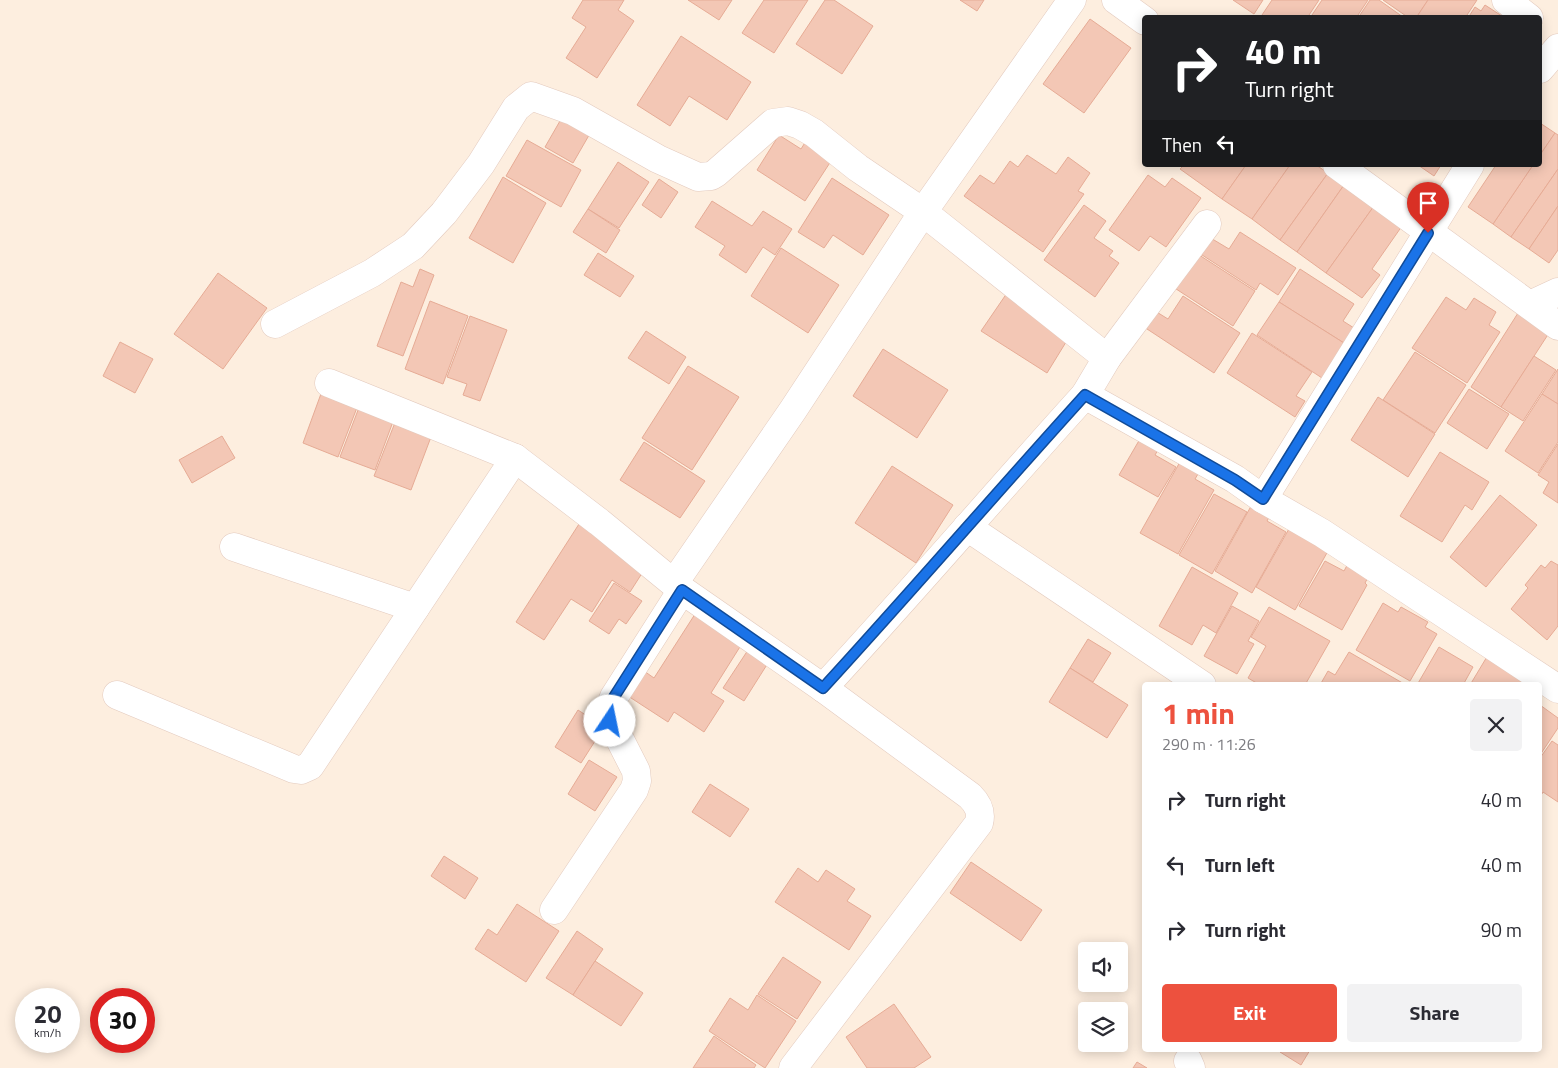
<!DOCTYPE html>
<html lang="en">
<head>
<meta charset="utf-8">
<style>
  :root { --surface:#fff; --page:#f2f2f3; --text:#2b2b33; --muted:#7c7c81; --accent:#ed513e }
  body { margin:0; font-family:"Titillium Web",sans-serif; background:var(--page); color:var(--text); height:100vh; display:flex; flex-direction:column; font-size:19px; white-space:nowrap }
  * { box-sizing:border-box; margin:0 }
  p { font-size:16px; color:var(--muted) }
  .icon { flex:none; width:28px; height:28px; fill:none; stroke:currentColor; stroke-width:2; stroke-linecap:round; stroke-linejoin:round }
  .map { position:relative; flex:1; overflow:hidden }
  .drawer { position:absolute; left:1142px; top:682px; width:400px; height:370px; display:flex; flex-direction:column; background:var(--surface); border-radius:5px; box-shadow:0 2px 12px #0003 }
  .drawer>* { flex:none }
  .hud { position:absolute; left:1142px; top:15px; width:400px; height:152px; border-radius:5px; box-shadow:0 2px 12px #0003; background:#202124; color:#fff; overflow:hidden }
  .fabs { position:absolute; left:1078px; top:942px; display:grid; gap:10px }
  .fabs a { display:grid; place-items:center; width:50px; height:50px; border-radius:5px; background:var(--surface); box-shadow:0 2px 12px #0003; font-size:25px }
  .speed { position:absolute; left:15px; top:988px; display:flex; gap:10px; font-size:25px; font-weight:700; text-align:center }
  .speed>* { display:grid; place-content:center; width:65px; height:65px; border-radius:50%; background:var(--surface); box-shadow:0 2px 12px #0003; line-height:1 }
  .speed small { font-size:12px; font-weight:400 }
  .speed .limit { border:8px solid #d22; background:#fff; color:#111 }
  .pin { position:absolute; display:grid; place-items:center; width:42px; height:42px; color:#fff; margin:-51px -21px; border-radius:50% 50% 50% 0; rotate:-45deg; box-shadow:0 0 5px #0007 }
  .pin .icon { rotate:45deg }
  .me { position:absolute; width:55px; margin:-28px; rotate:11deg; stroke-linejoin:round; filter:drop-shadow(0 0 4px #0008) }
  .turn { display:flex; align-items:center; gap:18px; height:105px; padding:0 20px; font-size:22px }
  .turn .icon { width:65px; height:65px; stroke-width:2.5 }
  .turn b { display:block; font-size:35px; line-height:42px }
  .then { display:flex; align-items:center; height:48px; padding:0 20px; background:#0003; gap:10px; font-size:19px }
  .round { display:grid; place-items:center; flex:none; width:52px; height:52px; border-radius:5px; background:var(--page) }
  .overview { display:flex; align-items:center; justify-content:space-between; height:85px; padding:0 20px }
  h1 { font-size:30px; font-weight:700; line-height:38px; color:var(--accent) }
  .button { display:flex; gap:10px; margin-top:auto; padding:10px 20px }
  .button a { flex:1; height:58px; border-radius:5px; background:var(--accent); color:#fff; font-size:20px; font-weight:700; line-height:58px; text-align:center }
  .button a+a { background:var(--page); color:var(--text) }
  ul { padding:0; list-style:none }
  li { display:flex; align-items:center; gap:15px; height:65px; padding:0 20px }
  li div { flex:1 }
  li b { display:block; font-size:19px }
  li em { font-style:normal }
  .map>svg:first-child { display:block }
  .building { fill:#f3c7b5; stroke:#e6ab95 }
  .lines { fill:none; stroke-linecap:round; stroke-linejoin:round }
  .minor-casing { stroke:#e3cabe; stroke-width:29 }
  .minor { stroke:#fff; stroke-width:28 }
  .route-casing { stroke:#114b97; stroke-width:12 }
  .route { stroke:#1a73e8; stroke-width:9 }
</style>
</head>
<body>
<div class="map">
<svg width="1558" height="1068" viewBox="0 0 1558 1068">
  <rect width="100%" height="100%" fill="#fdeedf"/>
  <g class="building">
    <path d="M 583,0 L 624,0 L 618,10 L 634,21 L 597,78 L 566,58 L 586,27 L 572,18 Z"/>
    <path d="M 688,0 L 732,0 L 719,20 Z"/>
    <path d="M 764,0 L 808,0 L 774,53 L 742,33 Z"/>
    <path d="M 825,0 L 834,0 L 873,26 L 842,74 L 796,44 Z"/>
    <path d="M 960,0 L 984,0 L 977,11 Z"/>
    <path d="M 1233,0 L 1263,0 L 1254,14 Z"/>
    <path d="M 1272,0 L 1319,0 L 1307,18 L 1260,18 Z"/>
    <path d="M 1322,0 L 1368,0 L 1356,18 L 1310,18 Z"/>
    <path d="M 1370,0 L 1379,0 L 1403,17 L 1358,18 Z"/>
    <path d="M 1383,0 L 1428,0 L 1416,18 L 1409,18 Z"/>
    <path d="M 1428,0 L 1477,0 L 1465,18 L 1416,18 Z"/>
    <path d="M 1485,5 L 1505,18 L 1468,18 L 1475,7 L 1481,11 Z"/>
    <path d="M 1090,19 L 1131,48 L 1084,113 L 1043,84 Z"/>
    <path d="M 681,36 L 751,82 L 727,120 L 689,96 L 670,126 L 637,105 Z"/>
    <path d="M 564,114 L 592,130 L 573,163 L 545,147 Z"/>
    <path d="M 1540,123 L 1555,133 L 1540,155 Z"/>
    <path d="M 1555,133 L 1558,135 L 1558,169 L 1511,237 L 1493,224 L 1533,165 L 1540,165 L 1540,155 Z"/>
    <path d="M 779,135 L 801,149 L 806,141 L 833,158 L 805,201 L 757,170 Z"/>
    <path d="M 527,140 L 581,170 L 561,207 L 506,176 Z"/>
    <path d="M 1027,155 L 1056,174 L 1068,157 L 1090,173 L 1078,191 L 1084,194 L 1043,252 L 964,196 L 980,175 L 994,184 L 1010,161 L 1018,167 Z"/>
    <path d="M 618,162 L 649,182 L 619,228 L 588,209 Z"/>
    <path d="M 1184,165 L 1246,165 L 1222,199 L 1180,169 Z"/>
    <path d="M 1246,165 L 1290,165 L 1252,219 L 1222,199 Z"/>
    <path d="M 1290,165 L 1316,165 L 1328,173 L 1280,240 L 1252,219 Z"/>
    <path d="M 1418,165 L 1441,165 L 1434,176 Z"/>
    <path d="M 1496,165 L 1533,165 L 1493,224 L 1468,207 Z"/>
    <path d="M 1558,169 L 1558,206 L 1529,249 L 1511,237 Z"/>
    <path d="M 1328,173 L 1344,185 L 1297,252 L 1280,240 Z"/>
    <path d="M 1148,175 L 1165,187 L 1172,178 L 1201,198 L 1166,247 L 1150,236 L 1139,251 L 1109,230 Z"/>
    <path d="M 503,177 L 546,203 L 513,263 L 469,238 Z"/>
    <path d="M 832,178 L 889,215 L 863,255 L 833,235 L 824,248 L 798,232 Z"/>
    <path d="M 659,179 L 678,192 L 661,218 L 642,205 Z"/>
    <path d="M 1344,185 L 1374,206 L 1326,273 L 1297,252 Z"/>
    <path d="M 712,201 L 752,226 L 763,211 L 792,229 L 775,255 L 763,247 L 746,273 L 719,255 L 725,246 L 695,227 Z"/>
    <path d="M 1084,205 L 1106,221 L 1094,238 L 1113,251 L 1109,256 L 1119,263 L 1095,297 L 1044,260 Z"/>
    <path d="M 1374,206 L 1402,226 L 1372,269 L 1380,275 L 1362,298 L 1326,273 Z"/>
    <path d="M 1558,206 L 1558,250 L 1549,263 L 1529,249 Z"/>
    <path d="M 588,209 L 620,230 L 606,253 L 573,232 Z"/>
    <path d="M 1240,232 L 1296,268 L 1278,295 L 1260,283 L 1256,290 L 1199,253 L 1209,237 L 1229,249 Z"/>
    <path d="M 781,248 L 839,285 L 808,333 L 751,296 Z"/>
    <path d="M 1193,251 L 1255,291 L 1233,326 L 1170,285 Z"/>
    <path d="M 598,253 L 634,276 L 620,297 L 584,275 Z"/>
    <path d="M 420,269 L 434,275 L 403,356 L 377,346 L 401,282 L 413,287 Z"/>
    <path d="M 1300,269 L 1354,304 L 1343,321 L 1354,328 L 1344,343 L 1279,302 Z"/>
    <path d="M 218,273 L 267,308 L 223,369 L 174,334 Z"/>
    <path d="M 1007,293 L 1071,334 L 1047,373 L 981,331 Z"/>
    <path d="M 1183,296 L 1240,333 L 1214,373 L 1144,327 L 1155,311 L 1168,319 Z"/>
    <path d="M 1446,297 L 1466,310 L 1474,298 L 1496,312 L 1489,325 L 1500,332 L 1467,383 L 1412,348 Z"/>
    <path d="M 430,301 L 468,316 L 443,384 L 405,369 Z"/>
    <path d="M 1279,302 L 1344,343 L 1322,378 L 1257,335 Z"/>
    <path d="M 1518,313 L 1549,333 L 1501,407 L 1471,387 Z"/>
    <path d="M 470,316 L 507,330 L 480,401 L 463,395 L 467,384 L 447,377 Z"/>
    <path d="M 646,331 L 686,357 L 669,384 L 628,358 Z"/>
    <path d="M 1252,333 L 1312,372 L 1296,396 L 1305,401 L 1295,417 L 1227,373 Z"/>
    <path d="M 120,342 L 153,359 L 135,393 L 103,376 Z"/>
    <path d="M 883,349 L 948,390 L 917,438 L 853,396 Z"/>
    <path d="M 1415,352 L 1466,385 L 1435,433 L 1383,400 Z"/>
    <path d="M 1534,356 L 1556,370 L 1523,421 L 1501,407 Z"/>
    <path d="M 688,366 L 739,397 L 692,470 L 642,438 Z"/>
    <path d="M 1558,369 L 1558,404 L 1542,394 Z"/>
    <path d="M 1469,389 L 1509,414 L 1487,449 L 1447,423 Z"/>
    <path d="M 322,391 L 358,405 L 338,457 L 303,443 Z"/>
    <path d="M 1542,394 L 1558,404 L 1558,442 L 1538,473 L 1505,451 Z"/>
    <path d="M 1378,397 L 1435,434 L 1408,477 L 1351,440 Z"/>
    <path d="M 360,405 L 394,419 L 375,470 L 340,457 Z"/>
    <path d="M 398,415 L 434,429 L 411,490 L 374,476 Z"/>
    <path d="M 1144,432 L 1162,443 L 1155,455 L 1176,467 L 1158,497 L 1119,475 Z"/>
    <path d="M 222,436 L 235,458 L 192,483 L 179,460 Z"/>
    <path d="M 644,442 L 705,481 L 680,518 L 620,480 Z"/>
    <path d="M 1558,444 L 1558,503 L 1543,493 L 1549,482 L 1538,475 Z"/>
    <path d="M 1440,452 L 1489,482 L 1472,510 L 1465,505 L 1442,542 L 1400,516 Z"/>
    <path d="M 1185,453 L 1204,464 L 1195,479 L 1214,490 L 1178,554 L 1140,533 Z"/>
    <path d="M 892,466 L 953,505 L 916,563 L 855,523 Z"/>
    <path d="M 1214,494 L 1247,512 L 1212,574 L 1179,555 Z"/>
    <path d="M 1500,495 L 1537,525 L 1486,587 L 1450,557 Z"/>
    <path d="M 1255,499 L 1273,510 L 1267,521 L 1286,532 L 1252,593 L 1215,571 Z"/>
    <path d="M 1294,520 L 1333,542 L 1295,610 L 1256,587 Z"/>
    <path d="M 579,524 L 646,567 L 630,592 L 612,580 L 592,612 L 571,599 L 544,640 L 516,622 Z"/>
    <path d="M 1352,556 L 1373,568 L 1365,583 L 1367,585 L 1342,630 L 1299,606 L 1325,561 L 1344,571 Z"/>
    <path d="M 1551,561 L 1558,565 L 1558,626 L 1547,640 L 1511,609 L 1528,588 L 1525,585 L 1541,565 L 1545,568 Z"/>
    <path d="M 1192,567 L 1238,593 L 1216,633 L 1203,625 L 1192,645 L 1159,626 Z"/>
    <path d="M 614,583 L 642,601 L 626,624 L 619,619 L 609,634 L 589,621 Z"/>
    <path d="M 1383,603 L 1398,612 L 1401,607 L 1428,622 L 1425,627 L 1437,634 L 1410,681 L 1356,650 Z"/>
    <path d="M 1232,606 L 1259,621 L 1248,641 L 1254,644 L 1237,674 L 1204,656 Z"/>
    <path d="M 1269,607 L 1330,641 L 1305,685 L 1260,685 L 1248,678 L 1266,646 L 1251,637 Z"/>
    <path d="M 697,611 L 743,642 L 711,693 L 724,701 L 704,732 L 674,712 L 668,722 L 628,696 L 644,671 L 654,678 Z"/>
    <path d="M 1088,639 L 1111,653 L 1093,682 L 1070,668 Z"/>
    <path d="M 1439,647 L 1473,667 L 1463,685 L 1417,685 Z"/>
    <path d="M 748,650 L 768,663 L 744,701 L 723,688 Z"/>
    <path d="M 1349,652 L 1406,685 L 1320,685 L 1328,671 L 1335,675 Z"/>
    <path d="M 1488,655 L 1525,677 L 1520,685 L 1470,685 Z"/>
    <path d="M 1070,668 L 1128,705 L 1107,738 L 1049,702 Z"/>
    <path d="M 1540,705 L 1558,718 L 1558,728 L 1540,755 Z"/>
    <path d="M 578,710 L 604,727 L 581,763 L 555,747 Z"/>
    <path d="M 1552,741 L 1558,745 L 1558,802 L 1543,792 L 1540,797 L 1540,758 Z"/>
    <path d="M 589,760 L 617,777 L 595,811 L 568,794 Z"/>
    <path d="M 710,784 L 749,809 L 730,837 L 692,812 Z"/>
    <path d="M 444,856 L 478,878 L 465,899 L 431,876 Z"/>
    <path d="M 971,862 L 1042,910 L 1021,941 L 950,893 Z"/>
    <path d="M 798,868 L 818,882 L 826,870 L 855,889 L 847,901 L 871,916 L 849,950 L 775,902 Z"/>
    <path d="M 517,904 L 559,931 L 526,982 L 475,949 L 488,929 L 497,935 Z"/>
    <path d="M 577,931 L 603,949 L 573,995 L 546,978 Z"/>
    <path d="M 783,957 L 821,982 L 797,1019 L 758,994 Z"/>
    <path d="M 595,961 L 643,993 L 621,1026 L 573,995 Z"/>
    <path d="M 757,995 L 796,1021 L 765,1068 L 709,1031 L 730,998 L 748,1010 Z"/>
    <path d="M 894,1004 L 931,1057 L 914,1068 L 867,1068 L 846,1037 Z"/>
    <path d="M 714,1036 L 756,1065 L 754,1068 L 693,1068 Z"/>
    <path d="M 1282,1050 L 1310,1050 L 1301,1065 L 1280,1052 Z"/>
    <path d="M 1137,1062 L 1147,1068 L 1133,1068 Z"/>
  </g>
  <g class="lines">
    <g class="minor-casing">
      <g id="minor">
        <path d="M 1116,0 L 1145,21"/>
        <path d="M 1506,0 L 1529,18"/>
        <path d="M 1540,69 L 1558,48"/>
        <path d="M 1337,165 L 1558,326"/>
        <path d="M 1530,305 L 1558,292"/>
        <path d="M 275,324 L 372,273 L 413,246 L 444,213 L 481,164 L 516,108 L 531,96 L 573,111 L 658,159 L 698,177 L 711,176 L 716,173 L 773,123 L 788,121 L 800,125 L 814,133 L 858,168 L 923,212 L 1107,358 L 1085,395 L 1235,479 L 1263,499 L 1470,165"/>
        <path d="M 1107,358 L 1207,224"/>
        <path d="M 329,383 L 515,458 L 599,522 L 682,590"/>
        <path d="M 1263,499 L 1322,533 L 1558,689"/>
        <path d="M 967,527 L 1202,685"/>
        <path d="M 234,547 L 415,608"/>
        <path d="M 674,583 L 793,410 L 923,212 L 1072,0"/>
        <path d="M 823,688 C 912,592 997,492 1085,395"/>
        <path d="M 117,695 L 294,769 L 301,770 L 310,766 L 515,458"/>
        <path d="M 554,910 L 634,790 L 637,781 L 636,771 L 607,714 L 614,697 L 682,590 L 823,688 L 970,796 C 978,804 982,812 979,823 L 793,1068"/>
        <path d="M 1188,1061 L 1191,1068"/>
      </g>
    </g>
    <use href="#minor" class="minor"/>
  </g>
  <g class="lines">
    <g class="route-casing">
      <path id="route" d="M 610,721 L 608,714 L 614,697 L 682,590 L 823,688 C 912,591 997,492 1085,395 L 1235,480 L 1263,499 L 1428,233"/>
    </g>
    <use href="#route" class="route"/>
  </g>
</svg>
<div class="fabs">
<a><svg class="icon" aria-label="sound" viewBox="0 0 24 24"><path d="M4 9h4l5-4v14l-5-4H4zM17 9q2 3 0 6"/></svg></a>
<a><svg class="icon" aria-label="layers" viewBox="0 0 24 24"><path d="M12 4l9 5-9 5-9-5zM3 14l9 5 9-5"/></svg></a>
</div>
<div class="speed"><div>20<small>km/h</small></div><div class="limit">30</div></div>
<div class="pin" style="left:1428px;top:233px;background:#d93025"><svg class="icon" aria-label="arrive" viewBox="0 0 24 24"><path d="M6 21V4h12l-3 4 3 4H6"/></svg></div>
<svg class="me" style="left:610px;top:721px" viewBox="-20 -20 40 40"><circle r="19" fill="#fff"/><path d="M0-13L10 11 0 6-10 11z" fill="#1a73e8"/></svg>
<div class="hud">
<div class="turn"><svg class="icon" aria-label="right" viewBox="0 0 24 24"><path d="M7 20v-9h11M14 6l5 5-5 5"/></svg><div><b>40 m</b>Turn right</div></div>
<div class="then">Then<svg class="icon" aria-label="left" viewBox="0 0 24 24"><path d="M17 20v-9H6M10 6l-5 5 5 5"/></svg></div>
</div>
<section class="drawer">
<div class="overview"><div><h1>1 min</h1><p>290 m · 11:26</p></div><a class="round"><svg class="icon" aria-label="close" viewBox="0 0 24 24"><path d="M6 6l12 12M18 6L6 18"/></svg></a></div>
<ul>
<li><svg class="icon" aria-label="right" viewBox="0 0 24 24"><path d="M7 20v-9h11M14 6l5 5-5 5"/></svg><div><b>Turn right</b></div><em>40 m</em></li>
<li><svg class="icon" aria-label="left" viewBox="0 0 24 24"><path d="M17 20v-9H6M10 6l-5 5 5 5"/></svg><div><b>Turn left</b></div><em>40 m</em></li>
<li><svg class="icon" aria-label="right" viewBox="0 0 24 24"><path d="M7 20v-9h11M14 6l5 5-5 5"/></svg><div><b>Turn right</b></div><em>90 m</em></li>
</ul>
<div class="button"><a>Exit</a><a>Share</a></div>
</section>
</div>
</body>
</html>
